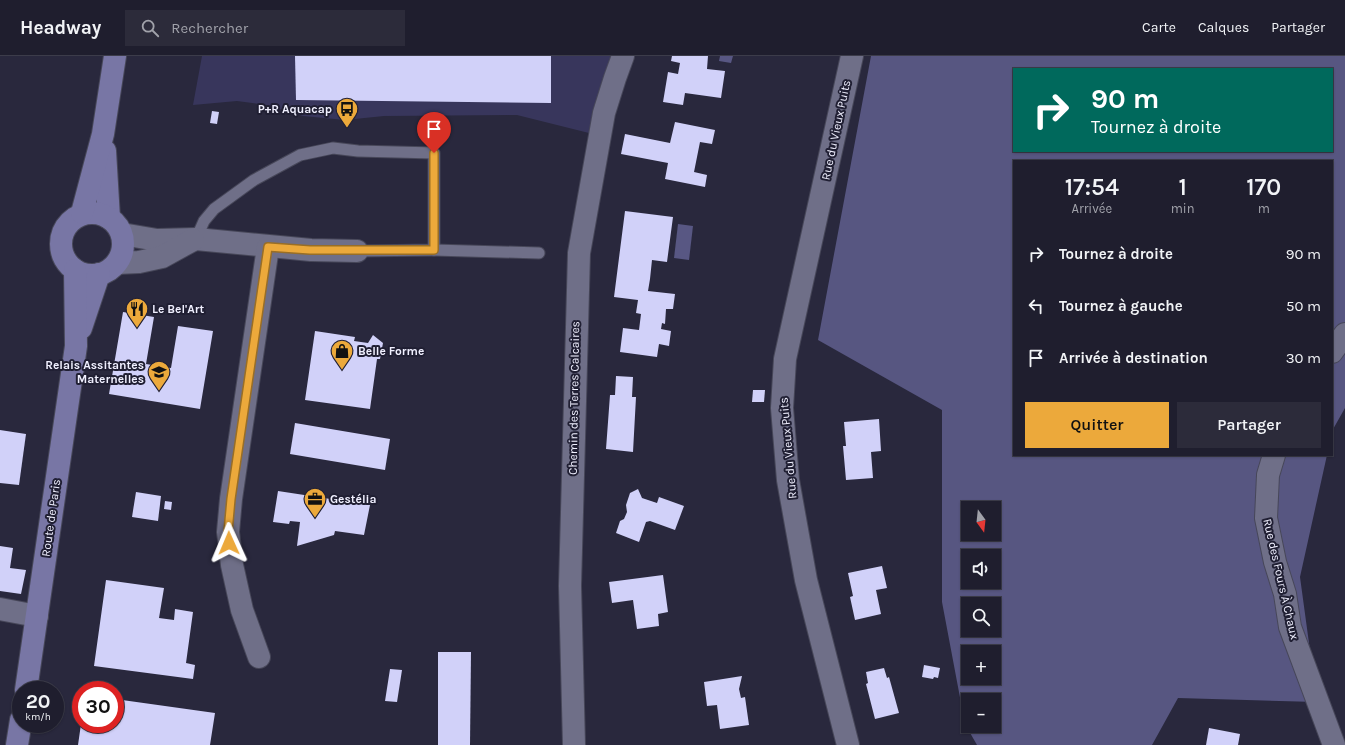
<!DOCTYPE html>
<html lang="fr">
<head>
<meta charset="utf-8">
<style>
  :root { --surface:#1f1e2e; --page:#2c2b3a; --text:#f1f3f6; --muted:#a1a2aa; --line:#3c3c4a; --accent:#eca93b }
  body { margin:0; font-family:Karla,sans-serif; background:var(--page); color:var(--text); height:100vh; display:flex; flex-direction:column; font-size:15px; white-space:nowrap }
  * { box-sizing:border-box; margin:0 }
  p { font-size:13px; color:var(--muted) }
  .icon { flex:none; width:22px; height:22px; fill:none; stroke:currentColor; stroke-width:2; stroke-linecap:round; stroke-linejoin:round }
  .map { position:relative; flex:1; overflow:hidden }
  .details { position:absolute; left:1013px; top:104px; width:320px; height:296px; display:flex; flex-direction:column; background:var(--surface); border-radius:0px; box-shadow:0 1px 3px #0004,0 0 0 1px var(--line) }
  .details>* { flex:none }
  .banner { position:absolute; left:1013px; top:12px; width:320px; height:84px; border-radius:0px; box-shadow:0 1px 3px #0004,0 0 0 1px var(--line); background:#00695c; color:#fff; overflow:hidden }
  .needle { width:26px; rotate:165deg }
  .fabs { position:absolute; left:961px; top:445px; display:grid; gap:8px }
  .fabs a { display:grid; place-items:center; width:40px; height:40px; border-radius:0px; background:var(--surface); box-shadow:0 1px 3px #0004,0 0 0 1px var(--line); font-size:20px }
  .speed { position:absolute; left:12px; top:625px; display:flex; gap:8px; font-size:20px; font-weight:700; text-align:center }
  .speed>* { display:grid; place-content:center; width:52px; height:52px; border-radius:50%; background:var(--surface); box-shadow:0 1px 3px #0004,0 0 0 1px var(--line); line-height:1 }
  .speed small { font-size:10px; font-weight:400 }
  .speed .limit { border:6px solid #d22; background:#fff; color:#111 }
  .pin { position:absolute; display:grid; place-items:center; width:34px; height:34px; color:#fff; margin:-41px -17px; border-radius:50% 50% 50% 0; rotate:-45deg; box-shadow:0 0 4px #0007 }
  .pin .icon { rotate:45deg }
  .me { position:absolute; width:44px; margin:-22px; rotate:359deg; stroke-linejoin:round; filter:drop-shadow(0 0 3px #0008) }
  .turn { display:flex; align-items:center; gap:14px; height:84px; padding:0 12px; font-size:18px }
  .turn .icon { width:52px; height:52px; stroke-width:2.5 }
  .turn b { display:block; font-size:28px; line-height:34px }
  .eta { display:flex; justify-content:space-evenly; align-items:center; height:68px; text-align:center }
  .eta b { font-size:24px; font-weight:600; line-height:28px }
  .button { display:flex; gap:8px; margin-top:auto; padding:8px 12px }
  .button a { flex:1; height:46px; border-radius:0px; background:var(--accent); color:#111; font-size:16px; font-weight:600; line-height:46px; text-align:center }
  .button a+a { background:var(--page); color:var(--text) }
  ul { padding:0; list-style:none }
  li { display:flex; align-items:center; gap:12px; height:52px; padding:0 12px }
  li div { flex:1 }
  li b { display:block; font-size:15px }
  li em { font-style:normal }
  header { display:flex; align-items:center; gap:24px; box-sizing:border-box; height:56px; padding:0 20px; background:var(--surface); border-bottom:1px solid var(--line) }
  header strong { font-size:19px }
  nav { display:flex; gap:22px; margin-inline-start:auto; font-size:14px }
  .search { width:280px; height:36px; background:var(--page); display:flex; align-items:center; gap:10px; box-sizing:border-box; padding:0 14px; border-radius:0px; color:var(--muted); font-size:15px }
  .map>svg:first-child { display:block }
  .green { fill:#38365c }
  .forest { fill:#575681; fill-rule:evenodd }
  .water { fill:#585783 }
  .building { fill:#d1d1f9 }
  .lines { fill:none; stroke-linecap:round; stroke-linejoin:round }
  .service-casing { stroke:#474759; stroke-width:13 }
  .minor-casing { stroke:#474759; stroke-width:24 }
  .secondary-casing { stroke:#474759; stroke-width:24 }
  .service { stroke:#6f6f88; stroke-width:11 }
  .minor { stroke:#6f6f88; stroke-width:22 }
  .secondary { stroke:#7876a5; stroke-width:22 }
  .route-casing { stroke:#996e26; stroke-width:10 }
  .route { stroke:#eca93b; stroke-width:7 }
  .labels { text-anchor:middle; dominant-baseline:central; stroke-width:4; stroke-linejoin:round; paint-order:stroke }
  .poi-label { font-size:12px; font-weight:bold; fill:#f0f0ff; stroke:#201f33; text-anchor:start }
  .street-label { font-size:12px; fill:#f0f0ff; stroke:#201f33 }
</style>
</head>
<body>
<header>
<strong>Headway</strong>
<div class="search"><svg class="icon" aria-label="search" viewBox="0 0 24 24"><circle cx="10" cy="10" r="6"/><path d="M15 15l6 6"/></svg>Rechercher</div>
<nav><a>Carte</a><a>Calques</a><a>Partager</a></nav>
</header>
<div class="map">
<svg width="1345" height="689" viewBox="0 0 1345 689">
  <rect width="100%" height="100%" fill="#29283d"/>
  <path class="green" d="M 202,0 L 612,0 L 603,24 L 593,78 L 517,59 L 384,60 L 345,64 L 303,60 L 266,49 L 237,45 L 193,49 Z"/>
  <path class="forest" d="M 871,0 L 1345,0 L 1345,352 L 1332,375 L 1332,105 L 1014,105 L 1014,399 L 1327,399 L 1300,521 L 1317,646 L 1178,642 L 1152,689 L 977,689 L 965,668 L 942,546 L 942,354 L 818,284 ZM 1014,13 L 1332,13 L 1332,95 L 1014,95 ZM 968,452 L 994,452 L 994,478 L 968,478 ZM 968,500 L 994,500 L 994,526 L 968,526 ZM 968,548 L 994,548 L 994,574 L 968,574 ZM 968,596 L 994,596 L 994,622 L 968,622 ZM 968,644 L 994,644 L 994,670 L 968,670 Z"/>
  <g class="water">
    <path d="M 720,0 L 733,0 L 731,7 L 719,5 Z"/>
    <path d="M 678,168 L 693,170 L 689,204 L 674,202 Z"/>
  </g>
  <g class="building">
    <path d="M 295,0 L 551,0 L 551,47 L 296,44 Z"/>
    <path d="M 672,0 L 708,0 L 707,13 L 725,15 L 721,42 L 685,37 L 683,49 L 663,46 L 668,16 L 678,18 L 680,7 L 671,5 Z"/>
    <path d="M 212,55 L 219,56 L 217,68 L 210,67 Z"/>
    <path d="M 675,66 L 715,74 L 712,88 L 700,86 L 694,116 L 707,119 L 705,131 L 665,123 L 668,107 L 621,98 L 625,78 L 670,87 Z"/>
    <path d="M 625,155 L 673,161 L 667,206 L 652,204 L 650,223 L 648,235 L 675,238 L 673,253 L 666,253 L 665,268 L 662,267 L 661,273 L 671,275 L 669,290 L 659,288 L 657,301 L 620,296 L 623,272 L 639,274 L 641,258 L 636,257 L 638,244 L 614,241 Z"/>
    <path d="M 123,256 L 154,261 L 146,308 L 171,312 L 178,270 L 213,275 L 200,353 L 109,338 Z"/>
    <path d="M 315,275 L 355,281 L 354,285 L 368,287 L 373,279 L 383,287 L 380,303 L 377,303 L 370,353 L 305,344 Z"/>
    <path d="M 616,320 L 633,321 L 632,341 L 636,341 L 633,396 L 606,393 L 610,339 L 615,339 Z"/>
    <path d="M 753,334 L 765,334 L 764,346 L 752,346 Z"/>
    <path d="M 879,363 L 881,395 L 871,396 L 873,422 L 846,424 L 843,390 L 846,390 L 844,366 Z"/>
    <path d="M 295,367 L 390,383 L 385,414 L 290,398 Z"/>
    <path d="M 0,374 L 26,378 L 19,429 L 0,427 Z"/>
    <path d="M 638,433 L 642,442 L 657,447 L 659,441 L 684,450 L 675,474 L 650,465 L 646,466 L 639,486 L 616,477 L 620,465 L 624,463 L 627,456 L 626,449 L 630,437 Z"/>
    <path d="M 278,435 L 370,449 L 364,479 L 335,475 L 334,479 L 297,490 L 300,466 L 290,465 L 289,468 L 273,466 Z"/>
    <path d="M 136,436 L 161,440 L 158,465 L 132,461 Z"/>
    <path d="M 165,445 L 172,446 L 171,454 L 164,453 Z"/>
    <path d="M 0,490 L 13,492 L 10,512 L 26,514 L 21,538 L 0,535 Z"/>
    <path d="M 882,510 L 887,532 L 876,534 L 881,558 L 855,564 L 850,541 L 853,540 L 848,517 Z"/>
    <path d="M 663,519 L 668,556 L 658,558 L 659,570 L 637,573 L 633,544 L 612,547 L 609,526 Z"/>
    <path d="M 106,524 L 164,532 L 159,562 L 174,564 L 175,553 L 193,556 L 186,607 L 195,609 L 193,623 L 94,610 Z"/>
    <path d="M 438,596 L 471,596 L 470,689 L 438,689 Z"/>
    <path d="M 924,609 L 940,612 L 938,622 L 934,621 L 933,623 L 922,621 Z"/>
    <path d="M 884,612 L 887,622 L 889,621 L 899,657 L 875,663 L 866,628 L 868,627 L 866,616 Z"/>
    <path d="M 390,613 L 402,614 L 397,646 L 385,645 Z"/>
    <path d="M 742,620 L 739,633 L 741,642 L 745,641 L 749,669 L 720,673 L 717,649 L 707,650 L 704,626 Z"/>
    <path d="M 115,643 L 215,657 L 210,689 L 78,689 L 81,668 L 115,668 Z"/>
    <path d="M 1209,672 L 1240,678 L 1238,689 L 1206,689 Z"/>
  </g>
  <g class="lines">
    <g class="service-casing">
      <g id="service">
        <path d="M 196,183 L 204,165 L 214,153 L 254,124 L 300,99 L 333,92 L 358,95 L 434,97 L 434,194 L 357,195"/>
        <path d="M 434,194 L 539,197"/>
      </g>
    </g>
    <g class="minor-casing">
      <g id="minor">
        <path d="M 122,178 L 157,184 L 196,183 L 311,194 L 357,195"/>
        <path d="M 117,207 L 139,206 L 162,201 L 193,184"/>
        <path d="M 1332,296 L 1345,278"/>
        <path d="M 1274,399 L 1268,419 L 1266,462 L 1275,506 L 1285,538 L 1290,571 L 1334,689"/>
        <path d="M 0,553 L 37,560"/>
        <path d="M 259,601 L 242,554 L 232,509 L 228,476 L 231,443 L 268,191"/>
        <path d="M 574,689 L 570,530 L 579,197 L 604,57 L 615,22 L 623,0"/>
        <path d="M 848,689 L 806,524 L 788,424 L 782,352 L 785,303 L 852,0"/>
      </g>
    </g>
    <g class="secondary-casing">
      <g id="secondary">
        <path d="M 105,95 L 109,162"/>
        <circle cx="92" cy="188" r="31"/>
        <path d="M 82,157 L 103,78 L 115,0"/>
        <path d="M 81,272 L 99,218"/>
        <path d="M 26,634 L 76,290 L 75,214"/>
        <path d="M 17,689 L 21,664"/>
      </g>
    </g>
    <use href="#service" class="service"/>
    <use href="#minor" class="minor"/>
    <use href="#secondary" class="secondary"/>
  </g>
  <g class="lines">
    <g class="route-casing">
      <path id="route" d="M 229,487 L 228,476 L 231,443 L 268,191 L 310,194 L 434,194 L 434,97"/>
    </g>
    <use href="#route" class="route"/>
  </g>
  <defs>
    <g id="bus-pin" transform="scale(1.15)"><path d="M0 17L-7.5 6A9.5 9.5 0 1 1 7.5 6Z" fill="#eca93b" stroke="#201f33"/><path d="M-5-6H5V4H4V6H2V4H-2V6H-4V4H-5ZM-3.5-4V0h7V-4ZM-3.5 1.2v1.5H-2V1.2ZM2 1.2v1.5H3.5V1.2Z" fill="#111"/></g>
    <g id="restaurant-pin" transform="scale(1.15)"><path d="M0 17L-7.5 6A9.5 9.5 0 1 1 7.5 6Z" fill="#eca93b" stroke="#201f33"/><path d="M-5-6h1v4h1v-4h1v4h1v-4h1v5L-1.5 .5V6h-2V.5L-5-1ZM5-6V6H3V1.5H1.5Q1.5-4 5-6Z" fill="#111"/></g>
    <g id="shop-pin" transform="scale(1.15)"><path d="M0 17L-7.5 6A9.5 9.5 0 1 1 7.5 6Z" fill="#eca93b" stroke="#201f33"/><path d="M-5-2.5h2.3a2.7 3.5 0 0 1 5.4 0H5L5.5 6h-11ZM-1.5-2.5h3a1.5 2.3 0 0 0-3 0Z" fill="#111"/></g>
    <g id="school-pin" transform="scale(1.15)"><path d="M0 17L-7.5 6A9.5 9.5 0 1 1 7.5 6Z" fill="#eca93b" stroke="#201f33"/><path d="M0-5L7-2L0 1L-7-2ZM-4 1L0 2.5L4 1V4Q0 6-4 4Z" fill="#111"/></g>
    <g id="office-pin" transform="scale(1.15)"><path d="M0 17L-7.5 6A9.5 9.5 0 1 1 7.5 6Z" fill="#eca93b" stroke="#201f33"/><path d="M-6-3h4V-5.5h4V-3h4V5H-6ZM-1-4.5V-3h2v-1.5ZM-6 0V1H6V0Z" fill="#111"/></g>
  </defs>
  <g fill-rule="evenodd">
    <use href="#bus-pin" x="347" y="53"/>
    <use href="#restaurant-pin" x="137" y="253"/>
    <use href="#shop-pin" x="342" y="295"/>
    <use href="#school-pin" x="159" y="316"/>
    <use href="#office-pin" x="315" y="443"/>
  </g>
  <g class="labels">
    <g class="poi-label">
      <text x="332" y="53" text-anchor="end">P+R Aquacap</text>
      <text x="152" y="253">Le Bel'Art</text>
      <text x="358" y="295">Belle Forme</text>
      <text x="144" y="309" text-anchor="end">Relais Assitantes<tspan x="144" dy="14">Maternelles</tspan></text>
      <text x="330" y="443">Gestélia</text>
    </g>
    <g class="street-label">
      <text transform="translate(836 74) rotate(-78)">Rue du Vieux Puits</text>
      <text transform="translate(574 342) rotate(-89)">Chemin des Terres Calcaires</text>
      <text transform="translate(788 392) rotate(-95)">Rue du Vieux Puits</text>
      <text transform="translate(51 462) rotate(-82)">Route de Paris</text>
      <text transform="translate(1281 523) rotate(77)">Rue des Fours À Chaux</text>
    </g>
  </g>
</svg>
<div class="fabs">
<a><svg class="needle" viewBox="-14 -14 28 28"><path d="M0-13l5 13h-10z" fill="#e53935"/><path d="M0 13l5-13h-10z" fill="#a1a2aa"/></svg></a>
<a><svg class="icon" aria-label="sound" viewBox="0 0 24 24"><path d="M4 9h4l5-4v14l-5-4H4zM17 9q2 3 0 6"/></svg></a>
<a><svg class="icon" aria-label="search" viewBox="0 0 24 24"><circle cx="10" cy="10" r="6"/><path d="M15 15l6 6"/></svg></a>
<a>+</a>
<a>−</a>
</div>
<div class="speed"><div>20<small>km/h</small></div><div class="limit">30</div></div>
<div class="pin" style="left:434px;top:97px;background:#d93025"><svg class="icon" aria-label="arrive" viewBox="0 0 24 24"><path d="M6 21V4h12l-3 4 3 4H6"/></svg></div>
<svg class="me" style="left:229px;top:487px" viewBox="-20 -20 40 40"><path d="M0-17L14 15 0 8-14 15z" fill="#eca93b" stroke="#fff" stroke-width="4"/></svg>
<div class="banner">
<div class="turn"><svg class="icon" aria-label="right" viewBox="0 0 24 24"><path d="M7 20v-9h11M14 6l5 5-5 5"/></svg><div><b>90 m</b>Tournez à droite</div></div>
</div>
<section class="details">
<div class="eta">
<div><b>17:54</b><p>Arrivée</p></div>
<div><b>1</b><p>min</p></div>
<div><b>170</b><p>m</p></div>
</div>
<ul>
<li><svg class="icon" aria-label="right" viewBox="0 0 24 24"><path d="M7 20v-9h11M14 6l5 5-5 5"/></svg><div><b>Tournez à droite</b></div><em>90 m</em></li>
<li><svg class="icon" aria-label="left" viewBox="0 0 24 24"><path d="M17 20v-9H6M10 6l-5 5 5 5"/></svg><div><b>Tournez à gauche</b></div><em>50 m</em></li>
<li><svg class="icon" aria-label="arrive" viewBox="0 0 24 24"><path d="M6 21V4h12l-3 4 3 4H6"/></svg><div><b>Arrivée à destination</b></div><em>30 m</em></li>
</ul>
<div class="button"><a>Quitter</a><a>Partager</a></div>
</section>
</div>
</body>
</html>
